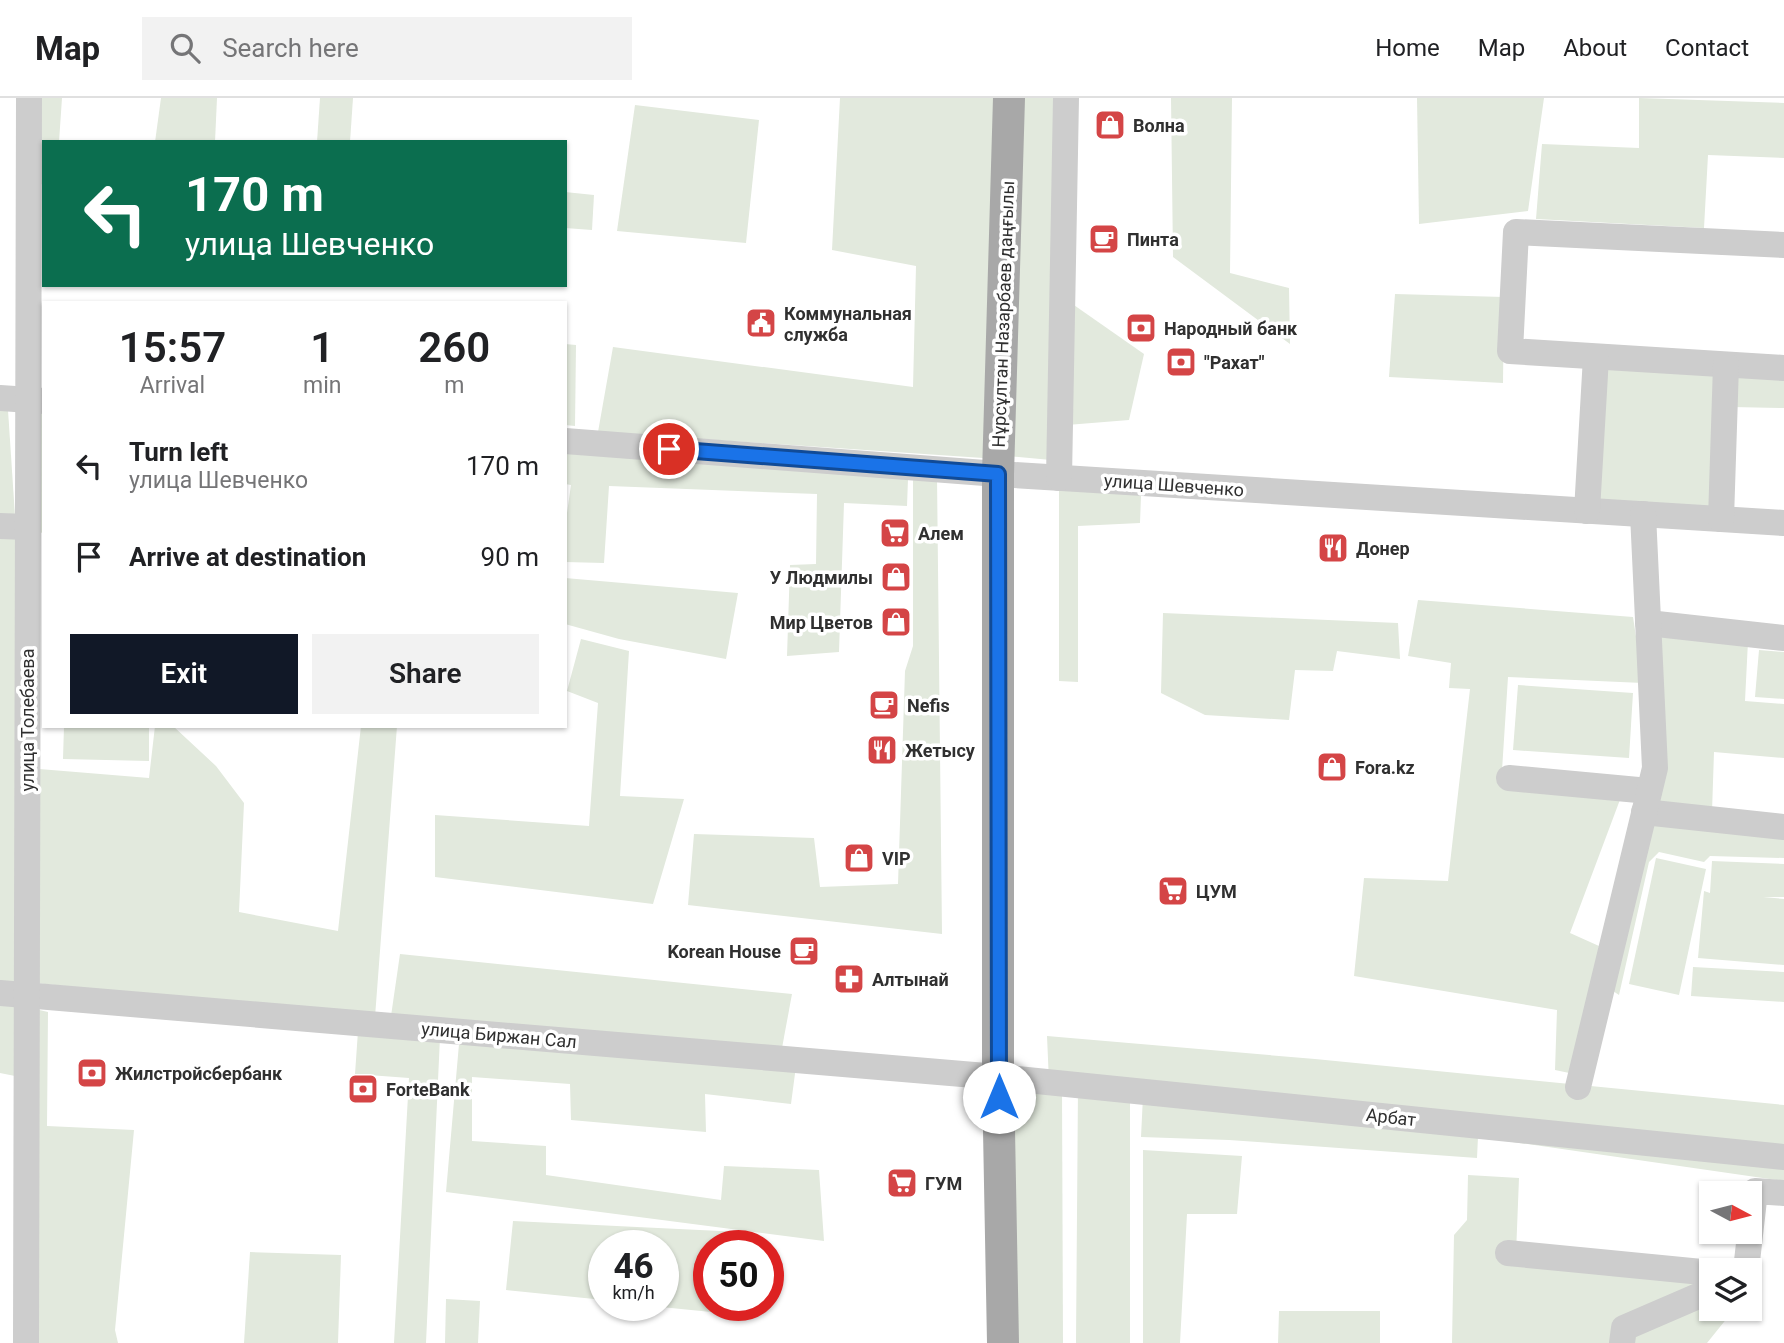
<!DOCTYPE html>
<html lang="en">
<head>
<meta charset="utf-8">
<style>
  :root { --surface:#fff; --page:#f2f2f2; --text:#202124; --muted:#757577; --line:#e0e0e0; --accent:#111827 }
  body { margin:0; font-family:Roboto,sans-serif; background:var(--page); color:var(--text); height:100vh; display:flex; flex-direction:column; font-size:26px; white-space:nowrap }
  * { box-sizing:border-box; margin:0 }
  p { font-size:23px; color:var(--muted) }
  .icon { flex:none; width:38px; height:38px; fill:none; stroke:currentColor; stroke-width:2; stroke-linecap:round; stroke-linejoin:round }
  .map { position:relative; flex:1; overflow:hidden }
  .drawer { position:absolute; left:42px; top:203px; width:525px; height:427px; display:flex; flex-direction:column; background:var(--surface); border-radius:0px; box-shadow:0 2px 5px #0004 }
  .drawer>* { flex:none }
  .guide { position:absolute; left:42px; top:42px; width:525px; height:147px; border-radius:0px; box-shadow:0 2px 5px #0004; background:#0b6e4f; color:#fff; overflow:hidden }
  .needle { width:46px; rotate:97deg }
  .fabs { position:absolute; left:1699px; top:1083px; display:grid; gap:14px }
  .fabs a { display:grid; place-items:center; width:63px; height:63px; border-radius:0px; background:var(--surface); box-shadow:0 2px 5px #0004; font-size:35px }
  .speed { position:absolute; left:588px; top:1132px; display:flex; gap:14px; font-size:35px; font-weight:700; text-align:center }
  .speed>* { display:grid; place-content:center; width:91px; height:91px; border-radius:50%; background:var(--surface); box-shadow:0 2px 5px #0004; line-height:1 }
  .speed small { font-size:18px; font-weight:400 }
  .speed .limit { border:10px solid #d22; background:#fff; color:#111 }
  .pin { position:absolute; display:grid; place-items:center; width:60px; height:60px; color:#fff; margin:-30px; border:4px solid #fff; border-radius:50%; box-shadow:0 2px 7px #0007 }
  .me { position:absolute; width:77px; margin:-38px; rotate:0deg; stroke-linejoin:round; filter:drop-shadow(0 0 5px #0008) }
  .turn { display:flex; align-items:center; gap:24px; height:147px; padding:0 28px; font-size:32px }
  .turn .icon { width:91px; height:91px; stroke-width:2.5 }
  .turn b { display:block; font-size:49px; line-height:60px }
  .eta { display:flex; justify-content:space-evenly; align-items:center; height:119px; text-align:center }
  .eta b { font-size:42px; font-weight:600; line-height:49px }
  .button { display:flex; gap:14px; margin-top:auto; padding:14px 28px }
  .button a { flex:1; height:80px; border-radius:0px; background:var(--accent); color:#fff; font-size:28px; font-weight:600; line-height:80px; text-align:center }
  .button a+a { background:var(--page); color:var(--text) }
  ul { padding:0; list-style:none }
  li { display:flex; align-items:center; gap:21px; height:91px; padding:0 28px }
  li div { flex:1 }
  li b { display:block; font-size:26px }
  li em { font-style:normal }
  header { display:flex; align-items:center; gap:42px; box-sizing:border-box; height:98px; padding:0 35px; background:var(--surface); border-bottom:2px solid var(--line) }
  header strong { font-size:33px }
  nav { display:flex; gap:38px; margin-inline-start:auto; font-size:24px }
  .search { width:490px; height:63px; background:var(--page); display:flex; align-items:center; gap:18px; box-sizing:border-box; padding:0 24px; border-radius:0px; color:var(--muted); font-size:26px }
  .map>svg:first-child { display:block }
  .green { fill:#e2e9dd }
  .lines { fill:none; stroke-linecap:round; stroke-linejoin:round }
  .minor { stroke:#cdcdcd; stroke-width:26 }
  .major { stroke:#a8a8a8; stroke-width:32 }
  .route-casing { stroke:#114b97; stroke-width:18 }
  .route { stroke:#1a73e8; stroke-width:12 }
  .labels { text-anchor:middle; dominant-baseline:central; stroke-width:7; stroke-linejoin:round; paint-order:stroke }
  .poi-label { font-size:18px; font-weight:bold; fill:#303030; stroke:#fff; text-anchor:start }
  .street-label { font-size:18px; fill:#303030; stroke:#fff }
</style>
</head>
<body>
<header>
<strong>Map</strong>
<div class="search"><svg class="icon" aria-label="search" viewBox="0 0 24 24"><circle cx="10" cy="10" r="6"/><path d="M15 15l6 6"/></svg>Search here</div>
<nav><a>Home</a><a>Map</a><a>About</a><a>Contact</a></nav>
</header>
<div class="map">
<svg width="1784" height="1245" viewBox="0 0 1784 1245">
  <rect width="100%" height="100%" fill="#fff"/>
  <g class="green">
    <path d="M 38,0 L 62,0 L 59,44 L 44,44 L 44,87 L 38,85 Z"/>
    <path d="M 161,0 L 217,0 L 215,44 L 155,44 Z"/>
    <path d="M 320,0 L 353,0 L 350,44 L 317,44 Z"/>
    <path d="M 840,0 L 997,0 L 983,360 L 598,334 L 613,249 L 913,289 L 916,168 L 832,152 Z"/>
    <path d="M 1015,0 L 1059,0 L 1051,362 L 1008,358 Z"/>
    <path d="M 1171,0 L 1232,0 L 1230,175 L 1289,190 L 1290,246 L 1173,159 Z"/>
    <path d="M 1417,0 L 1544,0 L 1528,113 L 1419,126 Z"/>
    <path d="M 1639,0 L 1784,5 L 1784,60 L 1708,57 L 1704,130 L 1536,121 L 1542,46 L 1639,50 Z"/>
    <path d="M 635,7 L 759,22 L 746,145 L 617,133 Z"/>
    <path d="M 565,94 L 594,97 L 592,132 L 565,130 Z"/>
    <path d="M 1395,196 L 1504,199 L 1503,285 L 1389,279 Z"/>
    <path d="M 1071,205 L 1144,256 L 1129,322 L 1067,327 Z"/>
    <path d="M 565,246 L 576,247 L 575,328 L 565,327 Z"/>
    <path d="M 1600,265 L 1722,274 L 1714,414 L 1591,408 Z"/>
    <path d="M 1734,277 L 1784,279 L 1784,310 L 1732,309 Z"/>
    <path d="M 37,310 L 44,311 L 44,435 L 36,434 Z"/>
    <path d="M 0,311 L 8,312 L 15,418 L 0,416 Z"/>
    <path d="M 565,353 L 908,381 L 907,408 L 844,405 L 839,554 L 787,558 L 790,467 L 816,466 L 817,396 L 609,388 L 604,465 L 565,464 L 565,429 L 571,387 L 565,386 Z"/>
    <path d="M 913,377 L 937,378 L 942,836 L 688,807 L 694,736 L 814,740 L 820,789 L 898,786 L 905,573 L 913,548 Z"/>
    <path d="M 1059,390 L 1141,397 L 1140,425 L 1078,428 L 1078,584 L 1059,583 Z"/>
    <path d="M 0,438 L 17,439 L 16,890 L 0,888 Z"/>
    <path d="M 565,480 L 738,495 L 726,561 L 619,541 L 565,526 Z"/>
    <path d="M 1418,502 L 1633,519 L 1643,585 L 1508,579 L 1501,688 L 1621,699 L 1570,835 L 1599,848 L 1574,976 L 1555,972 L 1557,912 L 1354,878 L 1364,780 L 1448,783 L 1470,591 L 1449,590 L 1451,565 L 1408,558 Z"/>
    <path d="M 1163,515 L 1398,525 L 1400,561 L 1337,553 L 1333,573 L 1295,572 L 1289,622 L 1205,617 L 1161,595 Z"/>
    <path d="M 1657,533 L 1748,543 L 1745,603 L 1784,606 L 1784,660 L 1714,654 L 1712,714 L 1651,708 Z"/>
    <path d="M 581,541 L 629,553 L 620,698 L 684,701 L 653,806 L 435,779 L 435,717 L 589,728 L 598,605 L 567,593 Z"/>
    <path d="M 1759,552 L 1784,554 L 1784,601 L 1755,599 Z"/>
    <path d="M 1518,587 L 1633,595 L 1629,660 L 1513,652 Z"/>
    <path d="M 64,628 L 149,628 L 149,663 L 63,661 Z"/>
    <path d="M 155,628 L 173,628 L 216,668 L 244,705 L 239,814 L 338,833 L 361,628 L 397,628 L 375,919 L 35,885 L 27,670 L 149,680 Z"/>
    <path d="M 1648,721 L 1784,737 L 1784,760 L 1710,758 L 1704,764 L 1659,754 L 1649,764 L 1619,897 L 1610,891 Z"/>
    <path d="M 1656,760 L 1706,771 L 1679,897 L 1629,886 Z"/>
    <path d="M 1712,763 L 1784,766 L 1784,799 L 1763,799 L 1784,801 L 1784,867 L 1698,860 L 1704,793 L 1710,795 Z"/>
    <path d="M 400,856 L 792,896 L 782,950 L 391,918 Z"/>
    <path d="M 1693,869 L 1784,874 L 1784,904 L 1691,898 Z"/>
    <path d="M 0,906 L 20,909 L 15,978 L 0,975 Z"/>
    <path d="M 31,910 L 48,914 L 47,1028 L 134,1032 L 115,1232 L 118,1245 L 32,1245 Z"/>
    <path d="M 358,933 L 440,939 L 426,1245 L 394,1245 L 409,980 L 355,976 Z"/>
    <path d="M 1047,938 L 1315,961 L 1784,1007 L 1784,1083 L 1478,1039 L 1477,1060 L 1229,1042 L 1141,1039 L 1143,998 L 1130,998 L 1130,1245 L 1076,1245 L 1078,988 L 1049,984 Z"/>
    <path d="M 459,946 L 796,968 L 791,1006 L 705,996 L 706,1034 L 571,1022 L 570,986 L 472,979 L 472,1043 L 546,1048 L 546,1077 L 721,1102 L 724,1068 L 819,1072 L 824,1143 L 446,1094 Z"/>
    <path d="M 1007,988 L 1062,992 L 1063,1245 L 1012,1245 Z"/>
    <path d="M 1143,1052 L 1242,1058 L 1237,1116 L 1187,1116 L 1180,1245 L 1143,1245 Z"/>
    <path d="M 1468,1077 L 1519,1080 L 1516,1156 L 1743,1165 L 1741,1172 L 1712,1172 L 1712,1211 L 1732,1211 L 1732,1214 L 1707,1245 L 1452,1245 L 1454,1137 L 1467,1122 Z"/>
    <path d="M 513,1123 L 741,1134 L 739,1148 L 709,1148 L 709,1208 L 732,1208 L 731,1216 L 651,1208 L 663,1208 L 663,1148 L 604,1148 L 604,1202 L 506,1192 Z"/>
    <path d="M 250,1154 L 341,1157 L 338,1245 L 244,1245 Z"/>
    <path d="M 446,1201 L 480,1203 L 478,1245 L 445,1245 Z"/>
    <path d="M 1279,1213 L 1380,1213 L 1380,1245 L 1278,1245 Z"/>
  </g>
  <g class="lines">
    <g class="minor">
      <path d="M 1784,147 L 1516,134 L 1510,253 L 1784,270"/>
      <path d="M 0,300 L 44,303"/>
      <path d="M 565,343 L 998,376 L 1784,425"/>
      <path d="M 1059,380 L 1066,0"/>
      <path d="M 1587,413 L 1596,259"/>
      <path d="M 1721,421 L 1726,267"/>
      <path d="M 0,428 L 27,429"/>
      <path d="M 1648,525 L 1784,540"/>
      <path d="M 1509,680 L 1649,693"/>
      <path d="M 1644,714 L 1784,729"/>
      <path d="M 0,895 L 998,979 L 1784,1059"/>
      <path d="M 1578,989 L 1655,670 L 1643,416"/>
      <path d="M 1508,1155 L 1712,1175"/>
      <path d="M 1746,1172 L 1755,1093 L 1784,1095"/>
      <path d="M 26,1245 L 29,0"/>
      <path d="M 1622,1245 L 1624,1230 L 1712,1192"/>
    </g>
    <path class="major" d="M 1003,1245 L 998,979 L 998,376 L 1009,0"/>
  </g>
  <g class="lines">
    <g class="route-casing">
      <path id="route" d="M 669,351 L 998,376 L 999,999"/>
    </g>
    <use href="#route" class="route"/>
  </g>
  <defs>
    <g id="shop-square" transform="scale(1.575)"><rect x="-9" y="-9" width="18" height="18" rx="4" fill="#d44546" stroke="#fff"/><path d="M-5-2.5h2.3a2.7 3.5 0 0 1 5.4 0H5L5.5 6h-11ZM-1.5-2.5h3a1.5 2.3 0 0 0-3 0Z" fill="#fff"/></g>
    <g id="cafe-square" transform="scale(1.575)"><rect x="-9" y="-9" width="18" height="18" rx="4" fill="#d44546" stroke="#fff"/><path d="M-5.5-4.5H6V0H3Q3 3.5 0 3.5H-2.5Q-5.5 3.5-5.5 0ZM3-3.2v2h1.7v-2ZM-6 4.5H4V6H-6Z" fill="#fff"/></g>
    <g id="civic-square" transform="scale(1.575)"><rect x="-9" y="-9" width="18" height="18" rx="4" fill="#d44546" stroke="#fff"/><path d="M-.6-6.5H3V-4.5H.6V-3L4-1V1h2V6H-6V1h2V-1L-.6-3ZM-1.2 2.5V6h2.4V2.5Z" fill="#fff"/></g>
    <g id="bank-square" transform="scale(1.575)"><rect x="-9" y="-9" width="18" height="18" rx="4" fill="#d44546" stroke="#fff"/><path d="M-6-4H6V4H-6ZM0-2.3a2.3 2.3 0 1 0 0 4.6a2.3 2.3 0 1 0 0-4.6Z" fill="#fff"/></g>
    <g id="supermarket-square" transform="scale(1.575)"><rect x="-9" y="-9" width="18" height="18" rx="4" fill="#d44546" stroke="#fff"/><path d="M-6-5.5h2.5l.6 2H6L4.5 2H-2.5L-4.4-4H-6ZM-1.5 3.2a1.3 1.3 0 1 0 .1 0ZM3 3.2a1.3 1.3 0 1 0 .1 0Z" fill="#fff"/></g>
    <g id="restaurant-square" transform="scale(1.575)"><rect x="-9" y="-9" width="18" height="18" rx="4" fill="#d44546" stroke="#fff"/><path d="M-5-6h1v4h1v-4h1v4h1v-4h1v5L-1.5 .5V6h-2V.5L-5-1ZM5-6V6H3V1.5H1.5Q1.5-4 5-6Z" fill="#fff"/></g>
    <g id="pharmacy-square" transform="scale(1.575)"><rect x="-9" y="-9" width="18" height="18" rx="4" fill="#d44546" stroke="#fff"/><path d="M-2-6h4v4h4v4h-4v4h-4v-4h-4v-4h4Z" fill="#fff"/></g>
  </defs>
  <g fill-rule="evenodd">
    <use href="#shop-square" x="1110" y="27"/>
    <use href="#cafe-square" x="1104" y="141"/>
    <use href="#civic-square" x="761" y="225"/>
    <use href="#bank-square" x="1141" y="230"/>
    <use href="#bank-square" x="1181" y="264"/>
    <use href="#supermarket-square" x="895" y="435"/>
    <use href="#restaurant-square" x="1333" y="450"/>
    <use href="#shop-square" x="896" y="479"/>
    <use href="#shop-square" x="896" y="524"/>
    <use href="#cafe-square" x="884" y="607"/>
    <use href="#restaurant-square" x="882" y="652"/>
    <use href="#shop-square" x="1332" y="669"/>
    <use href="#shop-square" x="859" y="760"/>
    <use href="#supermarket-square" x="1173" y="793"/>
    <use href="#cafe-square" x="804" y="853"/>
    <use href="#pharmacy-square" x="849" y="881"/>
    <use href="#bank-square" x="92" y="975"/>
    <use href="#bank-square" x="363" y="991"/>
    <use href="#supermarket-square" x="902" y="1085"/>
  </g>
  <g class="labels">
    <g class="poi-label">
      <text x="1133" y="27">Волна</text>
      <text x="1127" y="141">Пинта</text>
      <text x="784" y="215">Коммунальная<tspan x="784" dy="21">служба</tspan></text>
      <text x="1164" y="230">Народный банк</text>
      <text x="1204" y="264">"Рахат"</text>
      <text x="918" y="435">Алем</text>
      <text x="1356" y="450">Донер</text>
      <text x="873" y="479" text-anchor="end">У Людмилы</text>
      <text x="873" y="524" text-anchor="end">Мир Цветов</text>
      <text x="907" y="607">Nefis</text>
      <text x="905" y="652">Жетысу</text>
      <text x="1355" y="669">Fora.kz</text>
      <text x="882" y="760">VIP</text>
      <text x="1196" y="793">ЦУМ</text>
      <text x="781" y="853" text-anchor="end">Korean House</text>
      <text x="872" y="881">Алтынай</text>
      <text x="115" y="975">Жилстройсбербанк</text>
      <text x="386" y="991">ForteBank</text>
      <text x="925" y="1085">ГУМ</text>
    </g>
    <g class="street-label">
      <text transform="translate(1003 216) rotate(-88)">Нұрсұлтан Назарбаев даңғылы</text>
      <text transform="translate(1174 387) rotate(4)">улица Шевченко</text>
      <text transform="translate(27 622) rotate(-90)">улица Толебаева</text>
      <text transform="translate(499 937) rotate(5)">улица Биржан Сал</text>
      <text transform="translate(1391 1019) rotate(6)">Арбат</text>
    </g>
  </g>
</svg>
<div class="fabs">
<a><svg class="needle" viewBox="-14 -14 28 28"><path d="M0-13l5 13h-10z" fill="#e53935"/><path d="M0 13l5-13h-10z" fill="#757577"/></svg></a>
<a><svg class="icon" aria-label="layers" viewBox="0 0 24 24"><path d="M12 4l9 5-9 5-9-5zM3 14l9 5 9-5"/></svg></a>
</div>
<div class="speed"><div>46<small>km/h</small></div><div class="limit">50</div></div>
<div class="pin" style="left:669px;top:351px;background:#d93025"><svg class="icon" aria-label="arrive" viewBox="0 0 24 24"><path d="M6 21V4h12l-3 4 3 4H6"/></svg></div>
<svg class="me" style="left:999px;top:999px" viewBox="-20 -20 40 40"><circle r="19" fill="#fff"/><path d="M0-13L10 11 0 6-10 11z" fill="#1a73e8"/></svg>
<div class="guide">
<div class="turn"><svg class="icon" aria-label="left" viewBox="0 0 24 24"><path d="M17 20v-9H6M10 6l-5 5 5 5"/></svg><div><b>170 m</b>улица Шевченко</div></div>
</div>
<section class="drawer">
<div class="eta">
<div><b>15:57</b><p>Arrival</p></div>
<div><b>1</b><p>min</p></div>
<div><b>260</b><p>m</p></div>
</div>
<ul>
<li><svg class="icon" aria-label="left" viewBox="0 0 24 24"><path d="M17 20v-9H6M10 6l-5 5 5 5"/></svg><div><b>Turn left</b><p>улица Шевченко</p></div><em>170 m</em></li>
<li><svg class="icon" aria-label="arrive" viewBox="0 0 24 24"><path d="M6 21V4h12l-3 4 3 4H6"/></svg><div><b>Arrive at destination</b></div><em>90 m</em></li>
</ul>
<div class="button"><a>Exit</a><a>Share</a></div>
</section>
</div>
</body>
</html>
